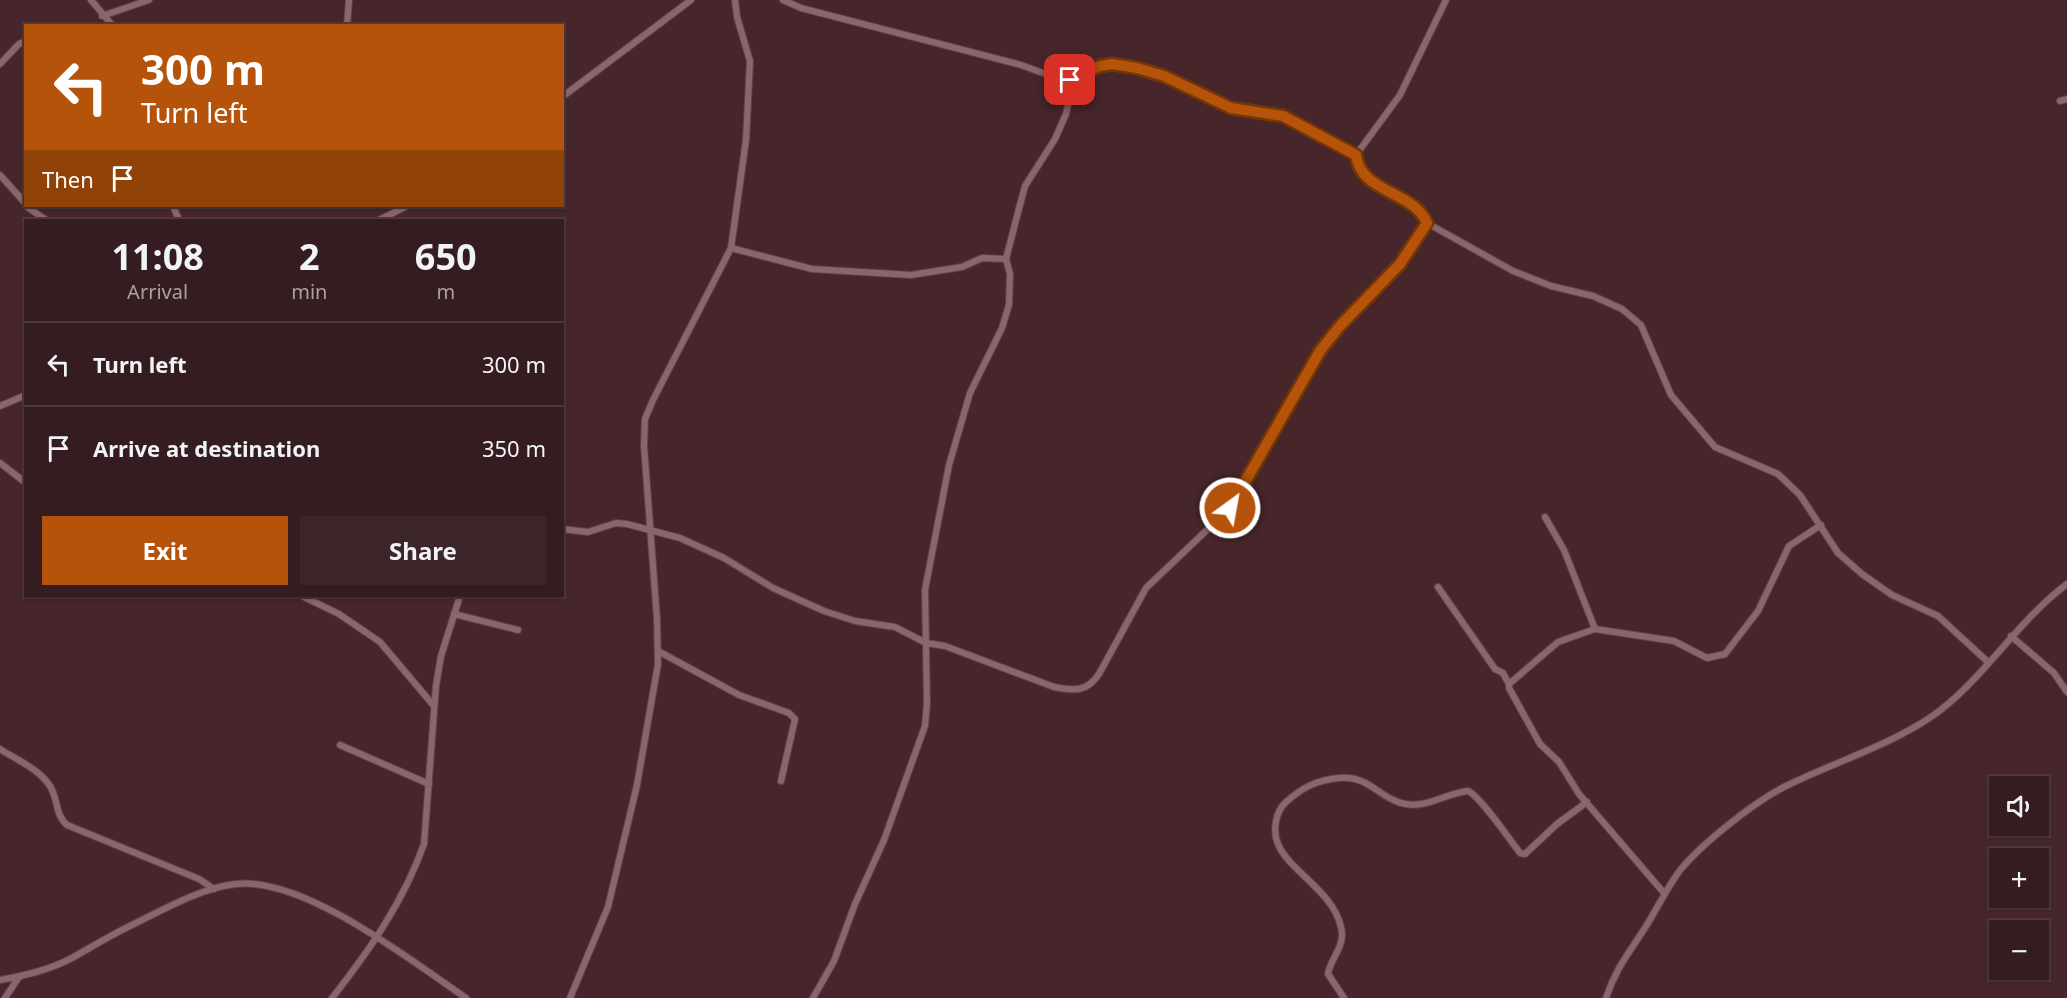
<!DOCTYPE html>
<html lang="en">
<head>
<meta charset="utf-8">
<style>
  :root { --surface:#341c20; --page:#3c2529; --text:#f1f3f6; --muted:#a9a1a5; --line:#4e3a3e; --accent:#b45309 }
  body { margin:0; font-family:"Noto Sans",sans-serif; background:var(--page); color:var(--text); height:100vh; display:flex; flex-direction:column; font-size:22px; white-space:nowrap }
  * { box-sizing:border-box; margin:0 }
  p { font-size:20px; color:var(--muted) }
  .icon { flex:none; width:33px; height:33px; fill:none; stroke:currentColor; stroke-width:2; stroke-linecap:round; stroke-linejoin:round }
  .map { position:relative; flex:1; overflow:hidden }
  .sheet { position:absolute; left:24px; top:219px; width:540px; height:378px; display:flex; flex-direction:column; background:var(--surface); border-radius:0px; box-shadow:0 2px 4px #0004,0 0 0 2px var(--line) }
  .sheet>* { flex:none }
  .top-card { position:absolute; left:24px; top:24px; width:540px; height:183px; border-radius:0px; box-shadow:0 2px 4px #0004,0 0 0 2px var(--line); background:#b45309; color:#fff; overflow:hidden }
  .tools { position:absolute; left:1989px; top:776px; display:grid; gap:12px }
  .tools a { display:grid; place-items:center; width:60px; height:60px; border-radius:0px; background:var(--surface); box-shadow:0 2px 4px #0004,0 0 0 2px var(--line); font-size:30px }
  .pin { position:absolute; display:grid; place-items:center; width:51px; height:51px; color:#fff; margin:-26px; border-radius:12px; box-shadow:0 3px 9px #0006 }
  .me { position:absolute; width:66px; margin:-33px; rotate:32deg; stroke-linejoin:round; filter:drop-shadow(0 0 4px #0008) }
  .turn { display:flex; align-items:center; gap:21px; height:126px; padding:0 18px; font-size:27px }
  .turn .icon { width:78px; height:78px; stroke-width:2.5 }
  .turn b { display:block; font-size:42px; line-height:51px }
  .then { display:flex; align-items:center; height:57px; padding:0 18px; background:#0003; gap:12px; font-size:22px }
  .eta { display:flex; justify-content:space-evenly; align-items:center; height:102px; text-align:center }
  .eta b { font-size:36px; font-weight:700; line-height:42px }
  .button { display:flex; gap:12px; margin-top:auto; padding:12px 18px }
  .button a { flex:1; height:69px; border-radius:0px; background:var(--accent); color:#fff; font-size:24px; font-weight:700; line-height:69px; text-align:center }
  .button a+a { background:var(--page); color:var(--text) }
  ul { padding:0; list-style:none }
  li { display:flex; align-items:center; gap:18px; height:84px; padding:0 18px; border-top:2px solid var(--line) }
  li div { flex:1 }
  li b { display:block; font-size:22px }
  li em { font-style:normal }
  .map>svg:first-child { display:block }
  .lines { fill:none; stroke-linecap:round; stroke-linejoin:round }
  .minor-casing { stroke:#5e4349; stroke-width:8 }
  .minor { stroke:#8a656b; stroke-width:6 }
  .route-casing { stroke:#753606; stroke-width:15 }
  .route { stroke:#b45309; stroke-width:10 }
</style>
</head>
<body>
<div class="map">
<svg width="2067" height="998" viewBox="0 0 2067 998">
  <rect width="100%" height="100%" fill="#46262b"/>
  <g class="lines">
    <g class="minor-casing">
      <g id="minor">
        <path d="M 91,0 L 113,26"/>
        <path d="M 783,0 L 801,8 L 1021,65 L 1065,81 L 1099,66 L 1112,64 L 1137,68 L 1164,76 L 1231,108 L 1283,116 L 1356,155"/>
        <path d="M 102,16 L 149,0"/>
        <path d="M 347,26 L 349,0"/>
        <path d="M 0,64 L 19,44 L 26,41"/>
        <path d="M 562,97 L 691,0"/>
        <path d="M 2060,101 L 2067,99"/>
        <path d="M 0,175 L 26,204"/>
        <path d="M 26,206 L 46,220"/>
        <path d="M 173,206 L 179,220"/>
        <path d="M 379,220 L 407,206"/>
        <path d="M 1427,223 L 1513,271 L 1551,286 L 1593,296 L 1622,309 L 1641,325 L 1671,395 L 1715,447 L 1778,474 L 1800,495 L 1838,553 L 1862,574 L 1892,595 L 1938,616 L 1988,662"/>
        <path d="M 731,248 L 812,269 L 911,275 L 962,267 L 982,258 L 1006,259"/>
        <path d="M 0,406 L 26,395"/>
        <path d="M 0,463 L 26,483"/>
        <path d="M 1545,517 L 1564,550 L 1595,629"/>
        <path d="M 562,529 L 588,532 L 616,523 L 627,524 L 680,538 L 724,558 L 773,588 L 824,611 L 855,621 L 895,627 L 926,643 L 945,646 L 1054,687 C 1075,691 1087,692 1099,674 L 1146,588 L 1230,508 L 1320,351 L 1339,327 L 1387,279 L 1425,229 L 1427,223 C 1413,190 1361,194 1356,155 L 1400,95 L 1446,0"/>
        <path d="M 1438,587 L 1495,669 L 1503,673 L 1509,684"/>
        <path d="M 302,596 L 339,614 L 380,642 L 434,706"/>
        <path d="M 454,614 L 518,630"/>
        <path d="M 2011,636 L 2054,673 L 2067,692"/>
        <path d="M 658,651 L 739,695 L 789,713 L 795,719 L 781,781"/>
        <path d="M 340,745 L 429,784"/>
        <path d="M 0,749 C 17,760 39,769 50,786 C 58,798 55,815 67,825 L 199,879 L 214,889"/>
        <path d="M 1664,893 L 1579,794 L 1559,762 L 1540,744 L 1509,688 L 1509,684 L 1558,642 L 1595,629 L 1674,641 L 1707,658 L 1725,654 L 1758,611 L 1789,546 L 1821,525"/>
        <path d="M 0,980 C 23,976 49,970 70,959 C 90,948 109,936 130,926 C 163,910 200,888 236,884 C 303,876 412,961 466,998"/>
        <path d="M 5,998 L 19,977"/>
        <path d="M 332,998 C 369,951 404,901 424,844 L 436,686 L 441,656 L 460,596"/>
        <path d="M 570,998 L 608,907 L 637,785 L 658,664 L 657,619 L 644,446 L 645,419 L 653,400 L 731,248 L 746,140 L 750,61 L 737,17 L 735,0"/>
        <path d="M 813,998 L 834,961 L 855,904 L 884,840 L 925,726 L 927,703 L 925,590 L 949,465 L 970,393 L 1002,328 L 1009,305 L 1010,274 L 1006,259 L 1016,220 L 1025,186 L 1055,139 L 1066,114 L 1070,95 L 1065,81"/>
        <path d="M 1344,998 L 1328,974 C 1331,957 1346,946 1341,927 C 1333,891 1289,871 1278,844 C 1272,830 1276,811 1286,802 C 1303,787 1317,780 1339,778 C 1368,775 1377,796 1401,803 C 1426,810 1445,793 1468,791 C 1480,796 1510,840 1520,853 L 1525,854 L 1557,824 L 1587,802"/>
        <path d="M 1606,998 C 1617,965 1631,951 1648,923 C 1659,905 1668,886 1681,869 C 1704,842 1753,803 1784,787 C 1832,763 1886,747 1931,717 C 1981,683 2017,621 2067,584"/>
      </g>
    </g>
    <use href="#minor" class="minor"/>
  </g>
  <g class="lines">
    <g class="route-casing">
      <path id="route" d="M 1070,80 L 1100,66 L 1112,64 L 1137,68 L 1164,76 L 1231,108 L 1283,116 L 1356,155 C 1361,194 1413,190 1427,223 L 1400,264 L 1339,327 L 1320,351 L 1230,508"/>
    </g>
    <use href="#route" class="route"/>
  </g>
</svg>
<div class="tools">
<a><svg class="icon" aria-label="sound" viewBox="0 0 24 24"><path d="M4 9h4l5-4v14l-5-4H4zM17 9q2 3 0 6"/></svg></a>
<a>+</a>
<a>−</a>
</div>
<div class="pin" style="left:1070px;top:80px;background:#d93025"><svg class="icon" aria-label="arrive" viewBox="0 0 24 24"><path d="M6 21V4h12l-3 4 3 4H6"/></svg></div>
<svg class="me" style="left:1230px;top:508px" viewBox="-20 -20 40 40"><circle r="17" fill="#b45309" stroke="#fff" stroke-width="3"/><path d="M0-11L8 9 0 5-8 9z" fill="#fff"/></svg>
<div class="top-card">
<div class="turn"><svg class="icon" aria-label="left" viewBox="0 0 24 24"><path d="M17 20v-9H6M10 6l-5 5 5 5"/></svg><div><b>300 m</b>Turn left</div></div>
<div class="then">Then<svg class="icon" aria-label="arrive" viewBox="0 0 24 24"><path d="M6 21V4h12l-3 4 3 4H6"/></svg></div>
</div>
<section class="sheet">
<div class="eta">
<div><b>11:08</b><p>Arrival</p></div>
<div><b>2</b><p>min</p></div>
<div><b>650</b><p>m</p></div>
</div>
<ul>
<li><svg class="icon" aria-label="left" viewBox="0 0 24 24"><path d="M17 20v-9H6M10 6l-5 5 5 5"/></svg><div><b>Turn left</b></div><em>300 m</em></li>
<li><svg class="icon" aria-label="arrive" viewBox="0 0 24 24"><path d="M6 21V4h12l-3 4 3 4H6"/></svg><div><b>Arrive at destination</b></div><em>350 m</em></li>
</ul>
<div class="button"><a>Exit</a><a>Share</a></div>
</section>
</div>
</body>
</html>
